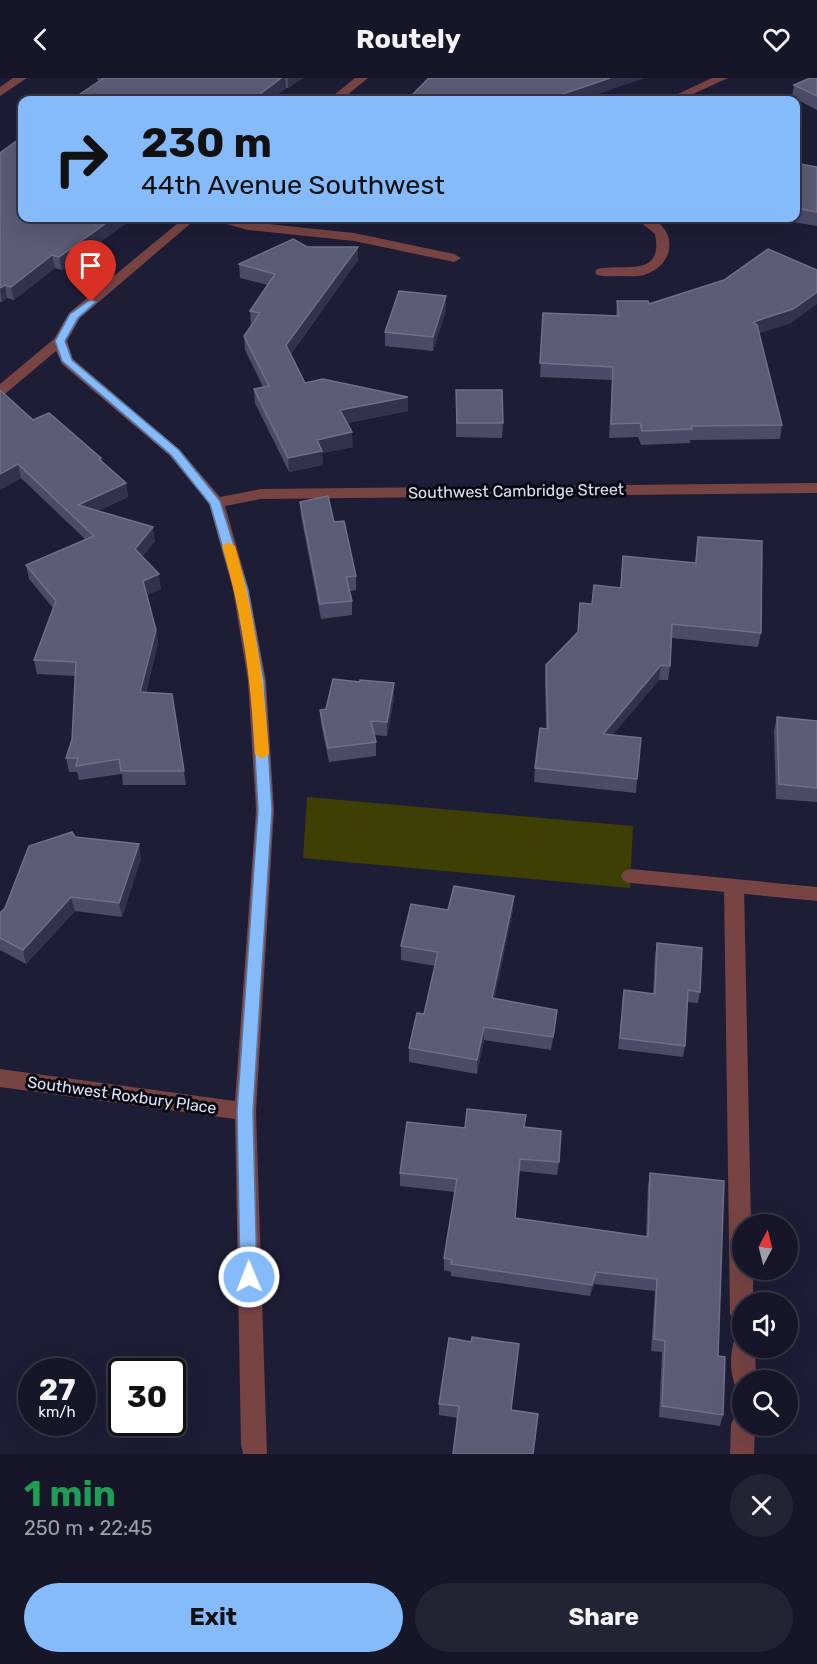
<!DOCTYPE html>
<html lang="en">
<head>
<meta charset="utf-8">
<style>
  :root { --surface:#161628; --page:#232334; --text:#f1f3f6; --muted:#9e9fa8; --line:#353545; --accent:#86bbfb }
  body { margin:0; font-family:Rubik,sans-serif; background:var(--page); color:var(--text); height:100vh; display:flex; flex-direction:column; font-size:22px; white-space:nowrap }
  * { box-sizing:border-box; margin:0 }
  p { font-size:20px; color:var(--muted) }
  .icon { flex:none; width:33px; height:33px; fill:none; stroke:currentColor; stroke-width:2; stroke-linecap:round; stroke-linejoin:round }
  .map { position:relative; height:1376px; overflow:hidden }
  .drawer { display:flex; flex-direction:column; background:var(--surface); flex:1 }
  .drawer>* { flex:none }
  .top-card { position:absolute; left:18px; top:18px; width:782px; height:126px; border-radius:12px; box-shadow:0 6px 24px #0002,0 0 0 2px var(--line); background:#86bbfb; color:#111; overflow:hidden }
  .needle { width:39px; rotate:7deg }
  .fabs { position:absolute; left:732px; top:1136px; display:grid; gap:12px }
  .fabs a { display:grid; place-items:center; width:66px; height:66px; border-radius:50%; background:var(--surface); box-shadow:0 6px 24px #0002,0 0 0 2px var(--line); font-size:30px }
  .speed { position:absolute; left:18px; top:1280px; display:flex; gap:12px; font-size:30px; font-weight:700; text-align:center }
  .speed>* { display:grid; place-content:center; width:78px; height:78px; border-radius:50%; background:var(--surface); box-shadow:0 6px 24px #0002,0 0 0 2px var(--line); line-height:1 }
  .speed small { font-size:15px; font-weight:400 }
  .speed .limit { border:3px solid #111; border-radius:9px; background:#fff; color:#111 }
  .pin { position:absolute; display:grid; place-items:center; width:51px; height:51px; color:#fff; margin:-62px -26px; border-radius:50% 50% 50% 0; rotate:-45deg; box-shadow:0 0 6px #0007 }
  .pin .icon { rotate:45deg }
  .me { position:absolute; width:66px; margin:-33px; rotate:359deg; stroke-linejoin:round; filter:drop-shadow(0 0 4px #0008) }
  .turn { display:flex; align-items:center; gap:21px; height:126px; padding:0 24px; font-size:27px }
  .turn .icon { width:78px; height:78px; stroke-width:2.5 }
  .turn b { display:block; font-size:42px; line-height:51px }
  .round { display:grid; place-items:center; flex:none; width:63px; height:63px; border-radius:32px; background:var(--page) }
  .head { display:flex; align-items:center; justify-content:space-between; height:102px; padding:0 24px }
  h1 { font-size:36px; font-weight:700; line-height:45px; color:#1e9e55 }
  .button { display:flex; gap:12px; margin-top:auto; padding:12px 24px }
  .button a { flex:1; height:69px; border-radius:36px; background:var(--accent); color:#111; font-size:24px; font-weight:700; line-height:69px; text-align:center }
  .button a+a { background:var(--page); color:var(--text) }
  header { display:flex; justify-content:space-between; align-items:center; height:78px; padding:0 24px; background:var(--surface); font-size:27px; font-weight:700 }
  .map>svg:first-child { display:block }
  .green { fill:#3e3f04 }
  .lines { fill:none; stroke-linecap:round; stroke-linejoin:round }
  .service { fill:#774343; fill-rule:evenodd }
  .minor { fill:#774343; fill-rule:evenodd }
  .tertiary { fill:#774343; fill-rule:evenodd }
  .wall { fill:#4a4b66 }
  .shaded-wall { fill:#31324c }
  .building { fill:#5a5b74; stroke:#6f7088; stroke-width:1.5 }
  .route { fill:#86bbfb; stroke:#577aa3; stroke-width:1.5 }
  .slow { fill:#f59e0b }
  .labels { text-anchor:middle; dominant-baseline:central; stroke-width:6; stroke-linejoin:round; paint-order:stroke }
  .street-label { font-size:16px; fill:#dee0f1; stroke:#090914 }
</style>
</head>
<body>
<header><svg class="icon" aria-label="back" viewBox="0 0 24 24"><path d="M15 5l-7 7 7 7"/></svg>Routely<svg class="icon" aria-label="heart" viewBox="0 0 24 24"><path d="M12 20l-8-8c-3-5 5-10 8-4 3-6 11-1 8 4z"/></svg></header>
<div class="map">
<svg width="817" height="1376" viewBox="0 0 817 1376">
  <rect width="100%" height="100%" fill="#1d1d36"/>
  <path class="green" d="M 307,719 L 633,748 L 630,810 L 303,780 Z"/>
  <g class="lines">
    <g class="service">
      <path d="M 734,801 L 741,803 L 744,808 L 751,1146 L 742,1146 L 742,1191 L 753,1191 L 753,1224 L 742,1224 L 742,1247 L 734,1244 L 730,1236 L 724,808 L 727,803 Z"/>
      <path d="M 742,1258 L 742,1269 L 755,1269 L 756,1302 L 742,1302 L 742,1313 L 736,1310 C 730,1296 729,1275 735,1261 Z"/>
      <path d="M 742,1335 L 742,1347 L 755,1347 L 754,1376 L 730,1376 L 731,1347 L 734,1339 Z"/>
    </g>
    <g class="minor">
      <path d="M 355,0 L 368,0 L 341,22 L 328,22 Z"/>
      <path d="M 712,0 L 728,0 L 680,22 L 665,22 Z"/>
      <path d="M 184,140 L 197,140 L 80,240 L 67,263 L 73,281 L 180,372 L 220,419 L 261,411 L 817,405 L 817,415 L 261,421 L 225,428 L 249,512 L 266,603 L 274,732 L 256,1033 L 267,1376 L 243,1376 L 241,1366 L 235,1041 L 0,1009 L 0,991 L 235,1023 L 256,732 L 248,603 L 233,512 L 209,426 L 170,378 L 62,286 L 56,273 L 5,316 L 0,317 L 0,306 L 54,261 L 69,235 Z"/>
      <path d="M 214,140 L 232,140 L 249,144 L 354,155 L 454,176 L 461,180 L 454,184 L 354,163 L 248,152 L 215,143 Z"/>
      <path d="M 635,140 C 675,135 683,185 644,197 C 637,199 628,198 621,198 C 613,198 605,199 597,197 L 595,194 L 597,191 C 623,185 664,201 655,156 Z"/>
      <path d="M 631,791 L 817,809 L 817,823 L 631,805 L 624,803 L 621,798 L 624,793 Z"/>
    </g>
    <path class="tertiary" d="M 13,0 L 27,0 L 0,18 L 0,9 Z"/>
  </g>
  <g class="wall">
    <path d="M 97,0 L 303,0 L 288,10 L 286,10 L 270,22 L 74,22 L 73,21 L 100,3 L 97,2 Z"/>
    <path d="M 817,0 L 817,32 L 792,19 L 794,7 Z"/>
    <path d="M 0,75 L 22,140 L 133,140 L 62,192 L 55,190 L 14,222 L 7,220 L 2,224 L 0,224 Z"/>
    <path d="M 795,85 L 817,89 L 817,148 L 768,140 L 795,140 Z"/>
    <path d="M 498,140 L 520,140 L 506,145 Z"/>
    <path d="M 307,169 L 358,169 L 358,182 L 291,276 L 305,305 L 408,333 L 347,345 L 353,369 L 322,375 L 323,387 L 289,394 L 255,325 L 254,311 L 263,309 L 245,272 L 244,258 L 251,247 L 250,233 L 268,207 L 240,200 L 239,186 Z"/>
    <path d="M 617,223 L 649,226 L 791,245 L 759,255 L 782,347 L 780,361 L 690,362 L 690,365 L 641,367 L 638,359 L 609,360 L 612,302 L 540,299 L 543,235 L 616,238 Z"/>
    <path d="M 446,232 L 433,273 L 385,268 L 385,254 Z"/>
    <path d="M 0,312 L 33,342 L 101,380 L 102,383 L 126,405 L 128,419 L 98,433 L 155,463 L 142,479 L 161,511 L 147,517 L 156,552 L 158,566 L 146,614 L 172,616 L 186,707 L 123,707 L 122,696 L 79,702 L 77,694 L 69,694 L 66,680 L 72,662 L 76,598 L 37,596 L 34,582 L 53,530 L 29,501 L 26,487 L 86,462 L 21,400 L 0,412 Z"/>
    <path d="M 456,312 L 503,345 L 502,360 L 456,359 Z"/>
    <path d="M 300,424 L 334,444 L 356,498 L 356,512 L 349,513 L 352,523 L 352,537 L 321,541 L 301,438 Z"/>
    <path d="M 698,459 L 761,555 L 758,569 L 672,560 L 670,588 L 668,602 L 659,602 L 612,657 L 637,701 L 636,715 L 534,704 L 535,690 L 546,651 L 545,601 L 546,587 L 620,510 L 623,478 L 695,485 Z"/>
    <path d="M 360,604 L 394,605 L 394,620 L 387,658 L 374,657 L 376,664 L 376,678 L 329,684 L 321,646 L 320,632 L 326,631 Z"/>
    <path d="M 777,639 L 817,643 L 817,724 L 776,721 L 774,653 Z"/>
    <path d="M 75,759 L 141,780 L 122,839 L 75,833 L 26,886 L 0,872 L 0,835 Z"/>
    <path d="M 448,832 L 513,832 L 494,920 L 556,946 L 551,972 L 484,962 L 477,996 L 409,984 L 409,970 L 424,936 L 435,888 L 401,882 L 401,868 Z"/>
    <path d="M 657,865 L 700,914 L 698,925 L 687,924 L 685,968 L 683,979 L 618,971 L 624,912 L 653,916 L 655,877 Z"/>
    <path d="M 524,1049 L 559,1084 L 557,1097 L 519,1093 L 515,1140 L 646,1158 L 648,1107 L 650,1095 L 718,1278 L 723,1337 L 720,1348 L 659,1339 L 662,1274 L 651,1273 L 655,1213 L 594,1206 L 590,1218 L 451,1198 L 451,1194 L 444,1192 L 444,1180 L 455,1114 L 400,1108 L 400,1095 L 465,1050 Z"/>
    <path d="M 439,1326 L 511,1332 L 458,1340 L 439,1337 Z"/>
  </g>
  <g class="shaded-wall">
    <path d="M 281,0 L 285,0 L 286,10 L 270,22 L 252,22 Z"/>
    <path d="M 288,0 L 303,0 L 288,10 Z"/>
    <path d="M 610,0 L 645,0 L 581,22 L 545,22 Z"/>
    <path d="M 113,140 L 133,140 L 62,192 L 59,179 Z"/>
    <path d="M 506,140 L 520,140 L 506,145 Z"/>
    <path d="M 358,169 L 358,182 L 287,281 L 286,267 Z"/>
    <path d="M 52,177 L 55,190 L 14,222 L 11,209 Z"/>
    <path d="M 5,207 L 7,220 L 2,224 L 0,210 Z"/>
    <path d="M 817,214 L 817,226 L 791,245 L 751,258 L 753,244 Z"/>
    <path d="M 446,218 L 446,232 L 433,273 L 433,259 Z"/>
    <path d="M 408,319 L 408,333 L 341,346 L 340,332 Z"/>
    <path d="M 352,354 L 353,369 L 322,375 L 323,387 L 289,394 L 288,380 L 317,362 Z"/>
    <path d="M 18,386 L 21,400 L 0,412 L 0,396 Z"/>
    <path d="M 126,405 L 128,419 L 80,441 L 78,427 Z"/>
    <path d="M 153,449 L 155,463 L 137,485 L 135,471 Z"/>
    <path d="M 159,496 L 161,511 L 145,518 L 143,503 Z"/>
    <path d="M 156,552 L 158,566 L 142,628 L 140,614 Z"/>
    <path d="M 661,587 L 659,602 L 601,671 L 603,656 Z"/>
    <path d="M 394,605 L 394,620 L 387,658 L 387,644 Z"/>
    <path d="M 139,766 L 141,780 L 122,839 L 119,825 Z"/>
    <path d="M 514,818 L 513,832 L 492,933 L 492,920 Z"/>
    <path d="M 71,819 L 75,833 L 26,886 L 23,872 Z"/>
    <path d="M 557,932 L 556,946 L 551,972 L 553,959 Z"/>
    <path d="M 484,949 L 484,962 L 477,996 L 477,982 Z"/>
    <path d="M 596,1194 L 594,1206 L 590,1218 L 592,1207 Z"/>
  </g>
  <g class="building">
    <path d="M 104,0 L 281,0 L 252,22 L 76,22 L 77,22 L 73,21 Z"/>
    <path d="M 429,0 L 610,0 L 545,22 L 402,22 L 408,18 L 411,18 Z"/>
    <path d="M 810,0 L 817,0 L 817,18 L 794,7 Z"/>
    <path d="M 22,59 L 22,140 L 113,140 L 59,179 L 52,177 L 11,209 L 5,207 L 0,210 L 0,75 Z"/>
    <path d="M 795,85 L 817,89 L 817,134 L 795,130 Z"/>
    <path d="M 293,161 L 307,169 L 358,169 L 286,267 L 305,305 L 323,301 L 408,319 L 340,332 L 352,354 L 317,362 L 322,373 L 288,380 L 254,311 L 269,308 L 244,258 L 260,235 L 250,233 L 275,196 L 239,186 Z"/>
    <path d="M 768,171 L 817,192 L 817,214 L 793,231 L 753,244 L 757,247 L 782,347 L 691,348 L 692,351 L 642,353 L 640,345 L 611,346 L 613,289 L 540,285 L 543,235 L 619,238 L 617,223 L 648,223 L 649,226 L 724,202 Z"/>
    <path d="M 399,213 L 446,218 L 433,259 L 385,254 Z"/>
    <path d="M 0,312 L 33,342 L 49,335 L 101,380 L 99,381 L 126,405 L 78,427 L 153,449 L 135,471 L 159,496 L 143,503 L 156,552 L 140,614 L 172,616 L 184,693 L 121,693 L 119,681 L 76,688 L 78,680 L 66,680 L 72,662 L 76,584 L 34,582 L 56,523 L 26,487 L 94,458 L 18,386 L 0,396 Z"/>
    <path d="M 456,312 L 502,312 L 503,345 L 457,345 Z"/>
    <path d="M 328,418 L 334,444 L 344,443 L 356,498 L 346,499 L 352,523 L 320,526 L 300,424 Z"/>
    <path d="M 698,459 L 762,463 L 761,555 L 672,546 L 670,588 L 661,587 L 603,656 L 641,660 L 637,701 L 535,690 L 540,650 L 548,651 L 546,587 L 578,554 L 580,525 L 592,526 L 594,507 L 621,510 L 623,478 L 696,485 Z"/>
    <path d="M 333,601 L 360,604 L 360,602 L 394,605 L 387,644 L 371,643 L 376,664 L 328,670 L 320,632 L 326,631 Z"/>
    <path d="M 777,639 L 817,643 L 817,710 L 779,706 Z"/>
    <path d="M 72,754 L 75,759 L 139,766 L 119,825 L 71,819 L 23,872 L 0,860 L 0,835 L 5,830 L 29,768 Z"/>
    <path d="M 454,808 L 514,818 L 492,920 L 557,932 L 553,959 L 484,949 L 477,982 L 409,970 L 417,935 L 424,936 L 438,874 L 401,868 L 411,826 L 448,832 Z"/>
    <path d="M 657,865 L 702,870 L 700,914 L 688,912 L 685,968 L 620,960 L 624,912 L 655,916 Z"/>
    <path d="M 467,1031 L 526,1037 L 524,1049 L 561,1053 L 559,1084 L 520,1081 L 515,1140 L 648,1159 L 650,1095 L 724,1103 L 718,1278 L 725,1279 L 723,1337 L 662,1328 L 665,1263 L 654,1261 L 657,1201 L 596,1194 L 592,1207 L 451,1186 L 452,1182 L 444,1180 L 457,1101 L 400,1095 L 407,1044 L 465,1050 Z"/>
    <path d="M 472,1259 L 519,1266 L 511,1332 L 538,1336 L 533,1376 L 453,1376 L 459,1328 L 439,1326 L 449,1260 L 471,1264 Z"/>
  </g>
  <path class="route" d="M 91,221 L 96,224 L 78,240 L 65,263 L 72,282 L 179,372 L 220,423 L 248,512 L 264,603 L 272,732 L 253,1033 L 257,1199 L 255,1205 L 249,1207 L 243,1205 L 240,1199 L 237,1033 L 258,732 L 251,603 L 235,512 L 210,426 L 171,377 L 62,283 L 55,263 L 70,236 Z"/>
  <path class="slow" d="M 228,464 L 235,468 C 255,539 264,602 269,676 L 262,681 L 255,676 C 251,602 243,539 222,468 Z"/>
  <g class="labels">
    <g class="street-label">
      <text transform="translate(516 413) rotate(-1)">Southwest Cambridge Street</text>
      <text transform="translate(122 1017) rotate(8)">Southwest Roxbury Place</text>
    </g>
  </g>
</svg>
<div class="fabs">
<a><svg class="needle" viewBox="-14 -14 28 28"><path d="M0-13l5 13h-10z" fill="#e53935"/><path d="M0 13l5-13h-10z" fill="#9e9fa8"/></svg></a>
<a><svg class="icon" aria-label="sound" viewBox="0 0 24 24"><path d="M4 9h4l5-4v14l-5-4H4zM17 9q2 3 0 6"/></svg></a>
<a><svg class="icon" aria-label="search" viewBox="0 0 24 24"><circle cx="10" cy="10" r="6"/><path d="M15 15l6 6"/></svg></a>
</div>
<div class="speed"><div>27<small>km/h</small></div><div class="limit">30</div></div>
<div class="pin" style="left:91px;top:224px;background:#d93025"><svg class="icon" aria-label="arrive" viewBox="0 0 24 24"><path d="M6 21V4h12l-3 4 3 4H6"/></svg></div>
<svg class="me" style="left:249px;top:1199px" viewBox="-20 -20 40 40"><circle r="17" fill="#86bbfb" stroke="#fff" stroke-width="3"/><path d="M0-11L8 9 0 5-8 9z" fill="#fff"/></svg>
<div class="top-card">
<div class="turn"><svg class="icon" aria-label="right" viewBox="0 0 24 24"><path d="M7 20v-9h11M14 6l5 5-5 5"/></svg><div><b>230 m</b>44th Avenue Southwest</div></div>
</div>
</div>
<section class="drawer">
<div class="head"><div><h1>1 min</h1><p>250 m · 22:45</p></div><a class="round"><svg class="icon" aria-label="close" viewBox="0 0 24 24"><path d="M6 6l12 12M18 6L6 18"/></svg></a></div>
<div class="button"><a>Exit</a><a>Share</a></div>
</section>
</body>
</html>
